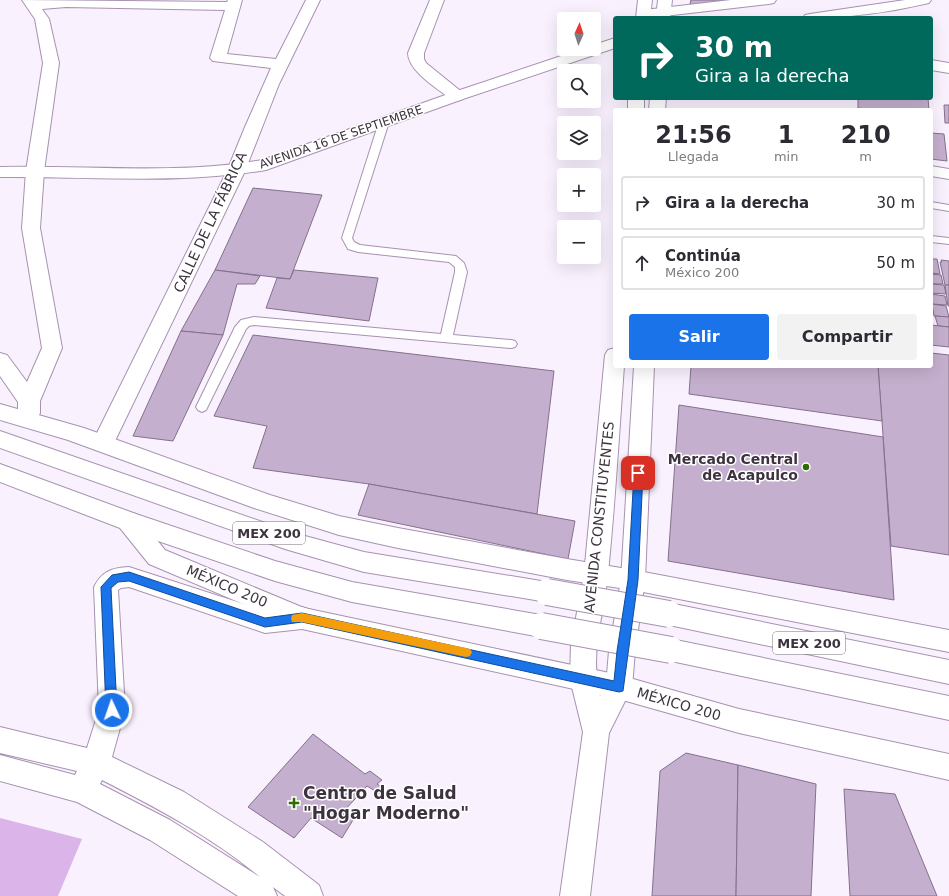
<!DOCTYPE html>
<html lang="es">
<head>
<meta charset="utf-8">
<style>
  :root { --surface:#fff; --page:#f2f2f3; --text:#2b2b33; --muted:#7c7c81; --line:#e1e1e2; --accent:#1a73e8 }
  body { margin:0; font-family:"DejaVu Sans",sans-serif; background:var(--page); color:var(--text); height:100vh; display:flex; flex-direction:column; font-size:15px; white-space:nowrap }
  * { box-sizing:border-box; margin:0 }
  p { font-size:13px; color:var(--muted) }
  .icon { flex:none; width:22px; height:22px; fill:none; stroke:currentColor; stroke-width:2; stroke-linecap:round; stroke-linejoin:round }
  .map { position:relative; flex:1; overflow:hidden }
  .sheet { position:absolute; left:613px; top:108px; width:320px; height:260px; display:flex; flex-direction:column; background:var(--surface); border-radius:4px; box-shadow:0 4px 16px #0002 }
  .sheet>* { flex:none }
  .banner { position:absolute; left:613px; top:16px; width:320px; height:84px; border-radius:4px; box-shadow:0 4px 16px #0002; background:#00695c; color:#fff; overflow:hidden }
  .needle { width:26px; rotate:3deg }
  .controls { position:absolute; left:557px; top:12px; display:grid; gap:8px }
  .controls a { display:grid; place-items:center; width:44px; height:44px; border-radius:4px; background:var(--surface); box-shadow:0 4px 16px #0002; font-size:20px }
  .pin { position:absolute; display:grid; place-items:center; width:34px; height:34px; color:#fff; margin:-17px; border-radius:8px; box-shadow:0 2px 6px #0006 }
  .me { position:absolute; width:44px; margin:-22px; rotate:357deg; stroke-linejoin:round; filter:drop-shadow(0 0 3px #0008) }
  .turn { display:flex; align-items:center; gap:14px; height:84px; padding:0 16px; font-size:18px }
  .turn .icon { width:52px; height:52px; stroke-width:2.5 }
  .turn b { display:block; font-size:28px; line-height:34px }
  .eta { display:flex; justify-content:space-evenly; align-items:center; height:68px; text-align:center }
  .eta b { font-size:24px; font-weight:600; line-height:28px }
  .action { display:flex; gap:8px; margin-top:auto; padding:8px 16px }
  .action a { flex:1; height:46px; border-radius:4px; background:var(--accent); color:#fff; font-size:16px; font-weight:600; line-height:46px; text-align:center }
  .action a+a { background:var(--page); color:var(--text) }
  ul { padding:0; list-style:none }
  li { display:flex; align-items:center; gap:12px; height:54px; margin:0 8px 6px; padding:0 8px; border:2px solid var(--line); border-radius:4px }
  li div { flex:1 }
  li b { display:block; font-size:15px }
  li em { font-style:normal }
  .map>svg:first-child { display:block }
  .green { fill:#dbb4ea }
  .building { fill:#c5afce; stroke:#84708d }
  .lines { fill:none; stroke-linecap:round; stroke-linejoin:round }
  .lane-casing { stroke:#a792b0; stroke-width:2 }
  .street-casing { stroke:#a792b0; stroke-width:2 }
  .secondary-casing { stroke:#a792b0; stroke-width:2 }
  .primary-casing { stroke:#a792b0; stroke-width:2 }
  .lane { fill:#fff; fill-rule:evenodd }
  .street { fill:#fff; fill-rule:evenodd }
  .secondary { fill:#fff; fill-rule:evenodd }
  .primary { fill:#fff; fill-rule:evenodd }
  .primary-bridge-casing { stroke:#a792b0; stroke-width:28; stroke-linecap:butt }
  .primary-bridge { stroke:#fff; stroke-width:26 }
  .route { fill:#1a73e8; stroke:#114b97 }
  .slow { fill:#f59e0b }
  .poi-dot { fill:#2c6d02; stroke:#fff; stroke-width:1.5 }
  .labels { text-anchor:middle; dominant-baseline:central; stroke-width:3; stroke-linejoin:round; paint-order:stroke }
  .far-street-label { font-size:12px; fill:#3c333f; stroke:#fff }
  .shield { fill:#fff; stroke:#767079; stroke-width:1 }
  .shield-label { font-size:13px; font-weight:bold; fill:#3c333f }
  .street-label { font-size:14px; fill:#3c333f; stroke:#fff }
  .poi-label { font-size:14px; font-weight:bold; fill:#3c333f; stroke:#fff; text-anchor:end }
  .near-poi-label { font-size:17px; font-weight:bold; fill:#3c333f; stroke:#fff; text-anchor:start }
</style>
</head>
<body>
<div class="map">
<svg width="949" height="896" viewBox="0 0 949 896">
  <rect width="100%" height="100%" fill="#faf1fe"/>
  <path class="green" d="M 0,818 L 82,839 L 58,896 L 0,896 Z"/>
  <g class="building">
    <path d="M 691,0 L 743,0 L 697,6 L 690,4 Z"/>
    <path d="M 858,98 L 928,98 L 929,110 L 878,110 L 858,108 Z"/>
    <path d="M 944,105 L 949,105 L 949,123 L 945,123 Z"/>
    <path d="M 931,133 L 944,134 L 947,161 L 931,159 Z"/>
    <path d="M 253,188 L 322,195 L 290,279 L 215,270 Z"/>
    <path d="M 931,259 L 937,259 L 940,274 L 931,273 Z"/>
    <path d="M 941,260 L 949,261 L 949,285 L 945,285 L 940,262 L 942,262 Z"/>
    <path d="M 215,270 L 260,276 L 255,284 L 237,284 L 223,335 L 181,331 Z"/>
    <path d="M 294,270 L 378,278 L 369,321 L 266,308 L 277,278 L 290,279 Z"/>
    <path d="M 931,274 L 941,275 L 943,284 L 931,284 Z"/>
    <path d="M 931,284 L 944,285 L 946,294 L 931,293 Z"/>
    <path d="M 945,285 L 949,285 L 949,306 L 948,306 Z"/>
    <path d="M 931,294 L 945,296 L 947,305 L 931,304 Z"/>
    <path d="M 932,304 L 946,306 L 949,317 L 934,316 Z"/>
    <path d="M 935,316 L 949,317 L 949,327 L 938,326 Z"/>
    <path d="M 931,325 L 949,327 L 949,347 L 931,345 Z"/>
    <path d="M 181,331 L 223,335 L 173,441 L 133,436 Z"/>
    <path d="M 253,335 L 554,371 L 537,514 L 369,484 L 253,468 L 267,426 L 214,416 Z"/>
    <path d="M 931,353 L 949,355 L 949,555 L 891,546 L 878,366 L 931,366 Z"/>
    <path d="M 691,366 L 878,366 L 882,421 L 689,394 Z"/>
    <path d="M 679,405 L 883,437 L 894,600 L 668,561 Z"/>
    <path d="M 369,484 L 575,521 L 568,559 L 358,515 Z"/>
    <path d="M 313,734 L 365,774 L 370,771 L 382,780 L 377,784 L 382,787 L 380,794 L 367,786 L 342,813 L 353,820 L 342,838 L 311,818 L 294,838 L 248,807 Z"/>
    <path d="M 686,753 L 738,765 L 736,896 L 652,896 L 660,771 Z"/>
    <path d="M 738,765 L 816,784 L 811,896 L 736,896 Z"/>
    <path d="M 844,789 L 895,794 L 937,896 L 850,896 Z"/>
  </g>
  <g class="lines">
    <g class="lane-casing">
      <g id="lane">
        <path d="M 384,119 L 389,122 L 352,238 L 354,242 L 360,245 L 456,256 L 464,263 L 467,272 L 453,335 L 511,340 L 515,341 L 517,344 L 515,347 L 511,348 L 254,325 L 249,326 L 246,329 L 206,410 L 202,412 L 198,410 L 196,407 L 235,327 L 241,320 L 254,317 L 441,334 L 455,272 L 455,267 L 449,262 L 358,252 L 348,249 L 342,238 L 379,122 Z"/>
        <path d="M 931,202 L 949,205 L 949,211 L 931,208 Z"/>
        <path d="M 931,236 L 949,238 L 949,244 L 931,242 Z"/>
      </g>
    </g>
    <g class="street-casing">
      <g id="street">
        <path d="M 22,0 L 227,2 L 228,0 L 242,0 L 227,54 L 276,59 L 306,0 L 320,0 L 279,84 L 245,171 L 114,443 L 111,449 L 103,451 L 95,449 L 92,443 L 227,171 L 245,127 L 271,68 L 213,61 L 210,58 L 225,10 L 66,7 L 42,9 L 49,19 L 59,63 L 44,171 L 40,228 L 62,348 L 40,401 L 40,413 L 37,419 L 29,421 L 21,419 L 18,413 L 18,402 L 0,376 L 0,353 L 7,355 L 27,382 L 42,348 L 22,228 L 26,171 L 43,63 L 35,19 Z"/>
        <path d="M 430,0 L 444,0 L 424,53 L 424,59 L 426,63 L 463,93 L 465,96 L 463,99 L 457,101 L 451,99 C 438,89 408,71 408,53 Z"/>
        <path d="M 931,60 L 949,63 L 949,73 L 931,70 Z"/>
        <path d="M 931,166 L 949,169 L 949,179 L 931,176 Z"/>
        <path d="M 129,567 L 265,611 L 302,607 L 311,610 L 314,618 L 311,626 L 302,629 L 265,633 L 129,587 L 121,588 L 118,590 L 125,710 L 112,757 L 184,792 L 263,842 L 319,885 L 323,896 L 285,896 L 273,887 L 277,896 L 238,896 L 150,840 L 77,802 L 0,781 L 0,755 L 75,775 L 77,771 L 0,753 L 0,727 L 87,748 L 99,710 L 94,587 C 102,571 112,568 129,567 ZM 102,780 C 157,808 212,837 260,877 L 170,820 L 100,784 Z"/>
      </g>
    </g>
    <g class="secondary-casing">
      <g id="secondary">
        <path d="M 731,0 L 776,0 L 774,3 L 769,4 L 647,18 L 639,17 L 637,14 L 639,11 L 644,10 Z"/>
        <path d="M 905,0 L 931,0 L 929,3 C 887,13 846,18 803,18 L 805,15 L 810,14 Z"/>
        <path d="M 615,38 L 615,48 L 463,99 L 266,170 C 178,185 88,176 0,177 L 0,167 C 87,165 176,175 262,160 L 451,93 L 582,49 L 594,49 L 594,45 Z"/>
        <path d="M 0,404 L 84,428 L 270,495 L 339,516 L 398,528 L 567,559 L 633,570 L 949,630 L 949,652 L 633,590 L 567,580 L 398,548 L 339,535 L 254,508 L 68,440 L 0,420 Z"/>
        <path d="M 128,512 L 136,514 L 165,550 L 304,608 L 619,675 L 739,709 L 949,754 L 949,780 L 739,733 L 619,699 L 302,629 L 149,564 L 120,528 L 116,521 L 120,514 Z"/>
      </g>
    </g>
    <g class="primary-casing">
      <g id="primary">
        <path d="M 638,0 L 652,0 L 650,18 L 636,18 Z"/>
        <path d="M 658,0 L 672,0 L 670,18 L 656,18 Z"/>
        <rect x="628" y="98" width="16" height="12"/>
        <path d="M 650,98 L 666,98 L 665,110 L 649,110 Z"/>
        <path d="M 615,348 L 615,366 L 624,366 C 619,435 615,504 608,573 C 604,616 589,652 600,696 L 606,686 L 609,651 L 621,580 L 634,366 L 654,366 L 645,580 L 635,651 L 632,687 L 609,733 L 590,896 L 560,896 L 583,732 L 570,679 L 571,644 L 584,575 L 605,355 L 608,350 Z"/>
        <path d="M 0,431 L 294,533 L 364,552 L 547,582 L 556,585 L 559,592 L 556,599 L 547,602 L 364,572 L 285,549 L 0,448 Z"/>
        <path d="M 0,464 L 136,514 L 275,561 L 352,582 L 541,615 L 550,618 L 554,626 L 550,634 L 541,637 L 352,602 L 275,581 L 120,528 L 0,482 Z"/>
        <path d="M 669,603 L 949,660 L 949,684 L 669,625 L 660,622 L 657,614 L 660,606 Z"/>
        <path d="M 671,639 L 949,696 L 949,720 L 671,661 L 662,658 L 658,650 L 662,642 Z"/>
      </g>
    </g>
    <use href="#lane" class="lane"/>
    <use href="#street" class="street"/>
    <use href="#secondary" class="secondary"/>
    <use href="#primary" class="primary"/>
    <g class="primary-bridge-casing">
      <g id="primary-bridge">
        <path d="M 547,592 L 669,614"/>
        <path d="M 541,626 L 671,650"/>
      </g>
    </g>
    <use href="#primary-bridge" class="primary-bridge"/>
  </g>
  <path class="route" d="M 638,469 L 643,473 L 638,580 L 623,691 L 619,692 L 302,622 L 265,627 L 129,581 L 118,582 L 111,588 L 117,710 L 116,713 L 112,715 L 108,713 L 106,710 L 101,587 L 112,575 L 129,572 L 265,618 L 302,613 L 614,681 L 617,651 L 628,580 L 634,473 Z"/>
  <path class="slow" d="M 302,613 L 466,648 L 470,649 L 472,652 L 470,656 L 466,657 L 302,622 L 292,622 L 291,618 L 292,615 Z"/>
  <g class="poi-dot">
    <circle cx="806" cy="467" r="4"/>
    <path d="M292 797h4v4h4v4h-4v4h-4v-4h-4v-4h4z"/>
  </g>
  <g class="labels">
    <g class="far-street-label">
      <text transform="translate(341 137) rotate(-19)">AVENIDA 16 DE SEPTIEMBRE</text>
    </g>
    <g class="shield">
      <rect x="233" y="522" width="72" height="22" rx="3"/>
      <rect x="773" y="632" width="72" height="22" rx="3"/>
    </g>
    <g class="shield-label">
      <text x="269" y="533">MEX 200</text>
      <text x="809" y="643">MEX 200</text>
    </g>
    <g class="street-label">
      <text transform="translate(210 222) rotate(-65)">CALLE DE LA FÁBRICA</text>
      <text transform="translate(599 517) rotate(-84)">AVENIDA CONSTITUYENTES</text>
      <text transform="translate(227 586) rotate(23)">MÉXICO 200</text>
      <text transform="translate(679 704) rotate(16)">MÉXICO 200</text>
    </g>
    <g class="poi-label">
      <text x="798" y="459">Mercado Central<tspan x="798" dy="16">de Acapulco</tspan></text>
    </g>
    <g class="near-poi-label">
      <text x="303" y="793">Centro de Salud<tspan x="303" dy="20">"Hogar Moderno"</tspan></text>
    </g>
  </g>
</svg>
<div class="controls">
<a><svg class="needle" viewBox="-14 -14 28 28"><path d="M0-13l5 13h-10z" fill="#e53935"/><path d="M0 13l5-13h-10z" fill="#7c7c81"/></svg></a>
<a><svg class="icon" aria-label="search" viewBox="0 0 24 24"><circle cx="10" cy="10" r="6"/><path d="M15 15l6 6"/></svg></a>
<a><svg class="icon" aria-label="layers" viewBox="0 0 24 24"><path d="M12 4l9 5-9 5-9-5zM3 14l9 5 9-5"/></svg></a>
<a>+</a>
<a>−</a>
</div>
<div class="pin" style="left:638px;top:473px;background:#d93025"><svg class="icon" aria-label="arrive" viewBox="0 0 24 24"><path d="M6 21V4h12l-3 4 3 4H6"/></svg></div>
<svg class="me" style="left:112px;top:710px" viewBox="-20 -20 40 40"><circle r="17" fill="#1a73e8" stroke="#fff" stroke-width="3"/><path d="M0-11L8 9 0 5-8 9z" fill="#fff"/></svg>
<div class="banner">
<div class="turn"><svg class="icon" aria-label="right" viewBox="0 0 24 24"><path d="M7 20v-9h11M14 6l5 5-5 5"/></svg><div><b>30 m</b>Gira a la derecha</div></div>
</div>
<section class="sheet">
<div class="eta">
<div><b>21:56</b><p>Llegada</p></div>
<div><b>1</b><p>min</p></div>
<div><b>210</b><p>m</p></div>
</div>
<ul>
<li><svg class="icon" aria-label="right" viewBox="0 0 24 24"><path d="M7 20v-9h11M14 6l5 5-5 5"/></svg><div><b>Gira a la derecha</b></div><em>30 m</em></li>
<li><svg class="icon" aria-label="ahead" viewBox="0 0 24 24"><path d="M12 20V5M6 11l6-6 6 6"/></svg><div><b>Continúa</b><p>México 200</p></div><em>50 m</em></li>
</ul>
<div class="action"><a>Salir</a><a>Compartir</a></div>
</section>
</div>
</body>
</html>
